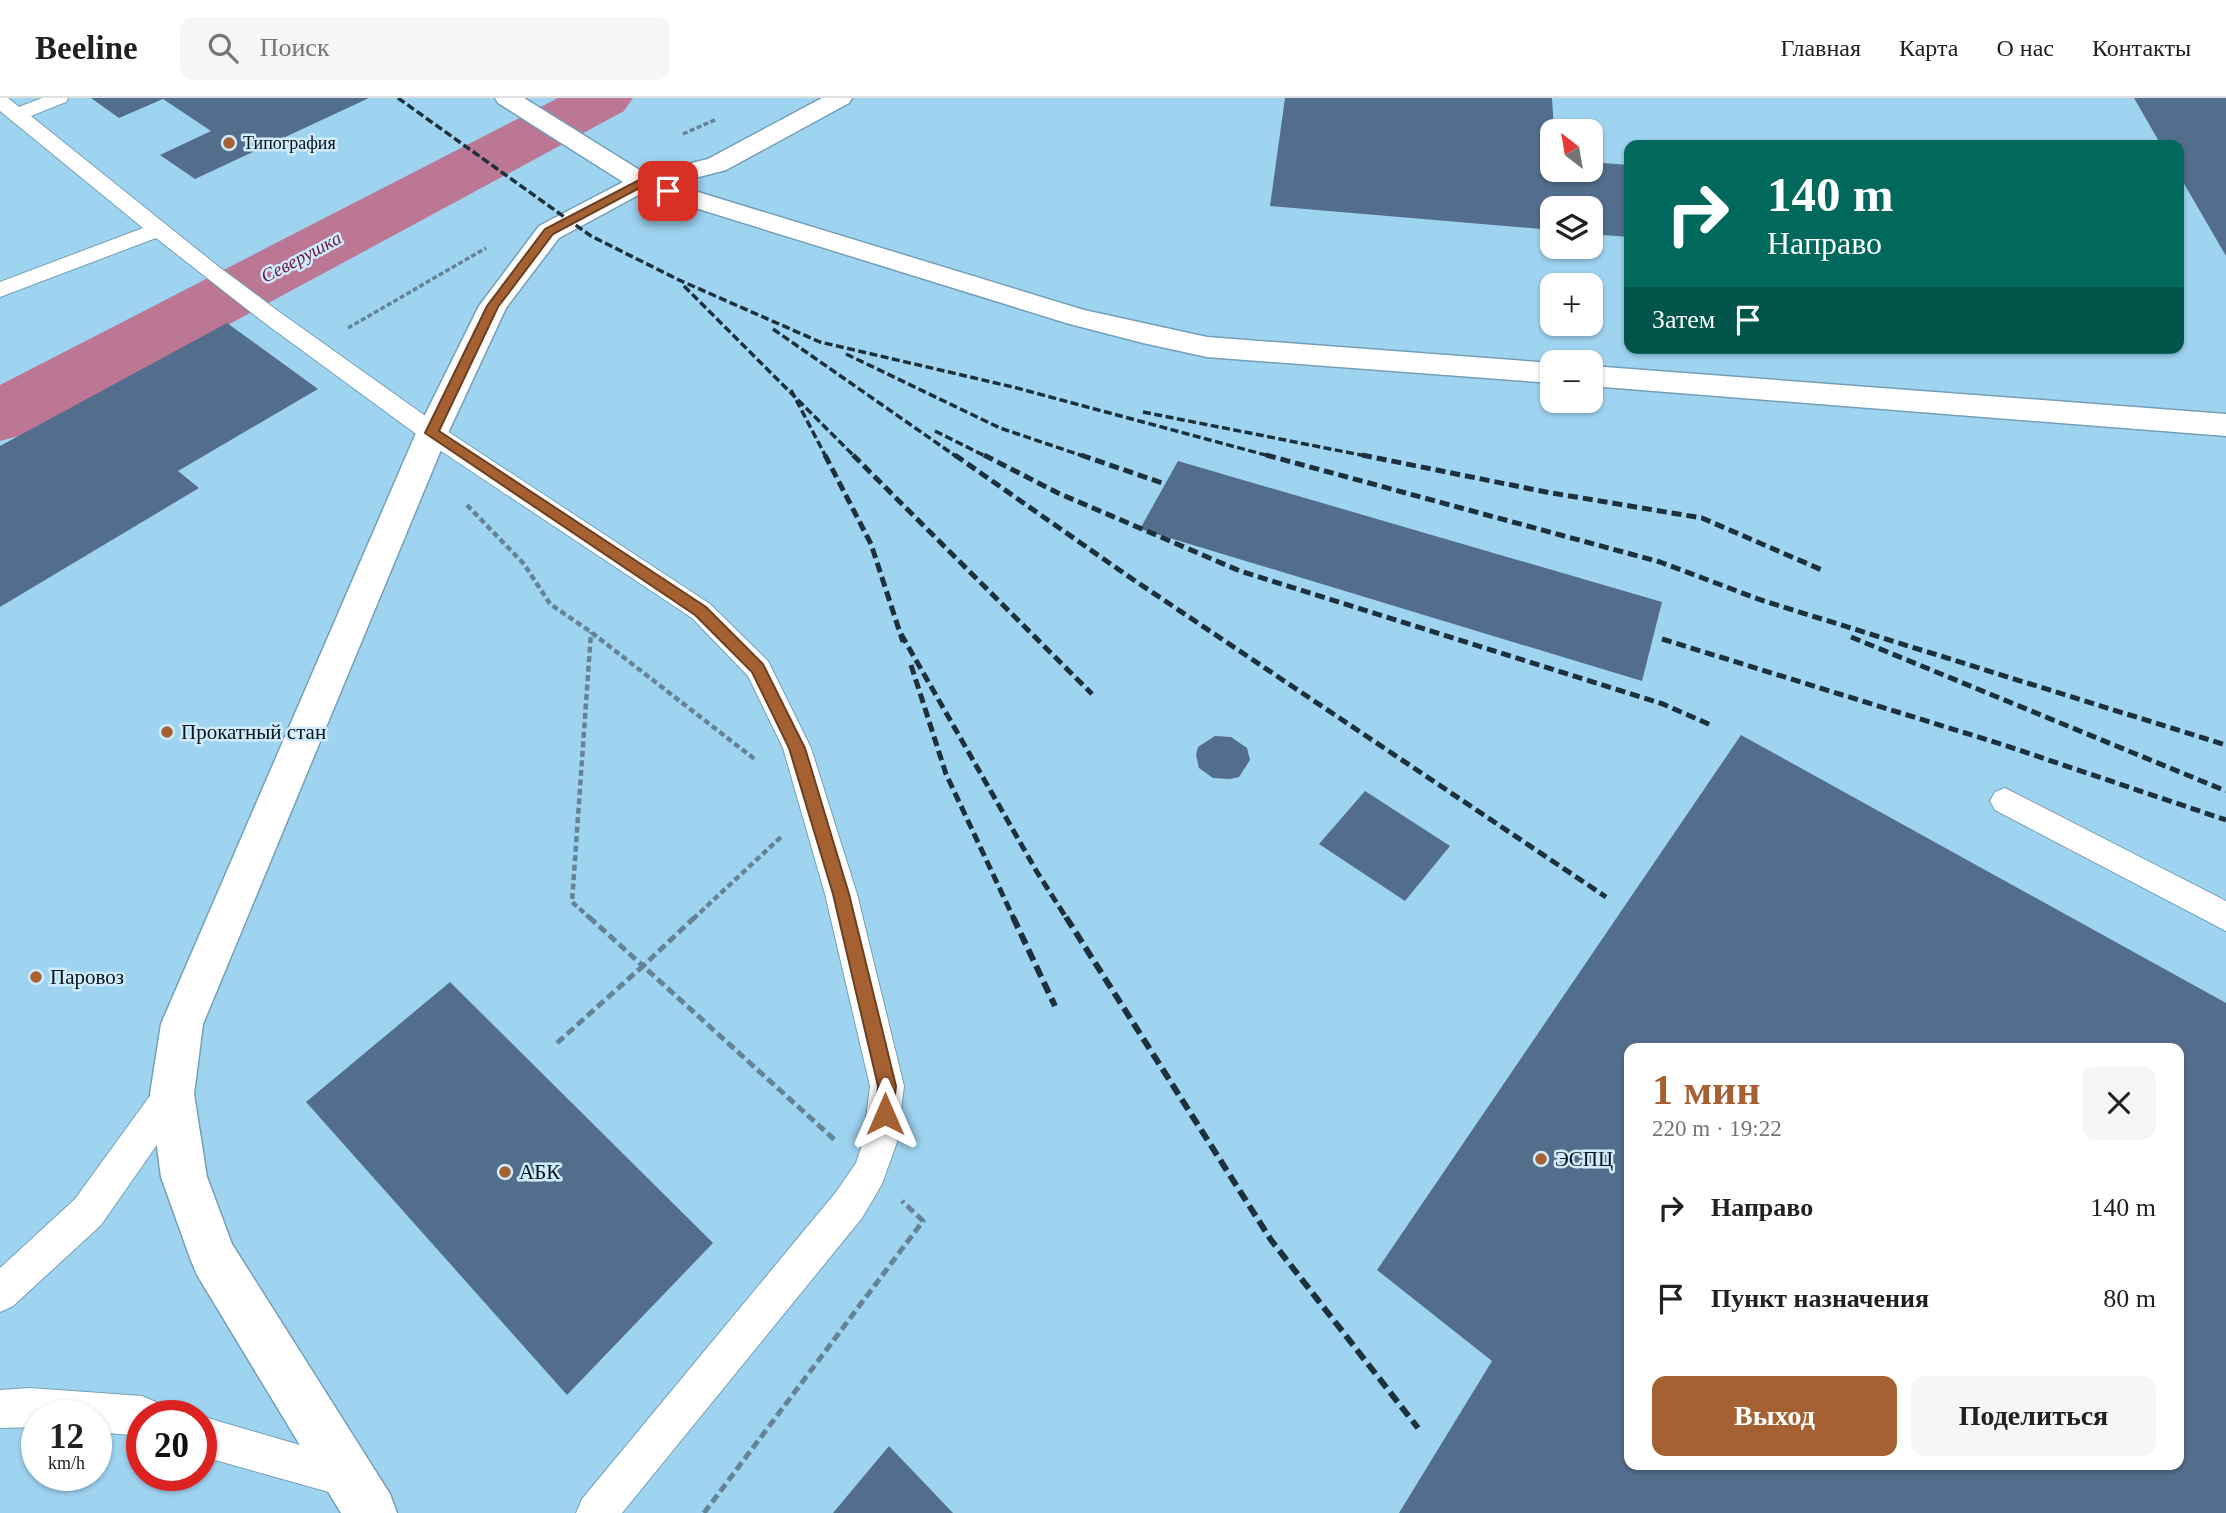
<!DOCTYPE html>
<html lang="ru">
<head>
<meta charset="utf-8">
<style>
  :root { --surface:#fff; --page:#f6f6f6; --text:#202124; --muted:#757577; --line:#e0e0e0; --accent:#a56132 }
  body { margin:0; font-family:"Times New Roman",serif; background:var(--page); color:var(--text); height:100vh; display:flex; flex-direction:column; font-size:26px; white-space:nowrap }
  * { box-sizing:border-box; margin:0 }
  p { font-size:23px; color:var(--muted) }
  .icon { flex:none; width:38px; height:38px; fill:none; stroke:currentColor; stroke-width:2; stroke-linecap:round; stroke-linejoin:round }
  .map { position:relative; flex:1; overflow:hidden }
  .drawer { position:absolute; left:1624px; top:945px; width:560px; height:427px; display:flex; flex-direction:column; background:var(--surface); border-radius:14px; box-shadow:0 2px 5px #0004 }
  .drawer>* { flex:none }
  .top-card { position:absolute; left:1624px; top:42px; width:560px; height:214px; border-radius:14px; box-shadow:0 2px 5px #0004; background:#00695c; color:#fff; overflow:hidden }
  .needle { width:46px; rotate:329deg }
  .controls { position:absolute; left:1540px; top:21px; display:grid; gap:14px }
  .controls a { display:grid; place-items:center; width:63px; height:63px; border-radius:14px; background:var(--surface); box-shadow:0 2px 5px #0004; font-size:35px }
  .speed { position:absolute; left:21px; top:1302px; display:flex; gap:14px; font-size:35px; font-weight:700; text-align:center }
  .speed>* { display:grid; place-content:center; width:91px; height:91px; border-radius:50%; background:var(--surface); box-shadow:0 2px 5px #0004; line-height:1 }
  .speed small { font-size:18px; font-weight:400 }
  .speed .limit { border:10px solid #d22; background:#fff; color:#111 }
  .pin { position:absolute; display:grid; place-items:center; width:60px; height:60px; color:#fff; margin:-30px; border-radius:14px; box-shadow:0 4px 10px #0006 }
  .me { position:absolute; width:77px; margin:-38px; rotate:0deg; stroke-linejoin:round; filter:drop-shadow(0 0 5px #0008) }
  .turn { display:flex; align-items:center; gap:24px; height:147px; padding:0 28px; font-size:32px }
  .turn .icon { width:91px; height:91px; stroke-width:2.5 }
  .turn b { display:block; font-size:49px; line-height:60px }
  .then { display:flex; align-items:center; height:66px; padding:0 28px; background:#0003; gap:14px; font-size:26px }
  .round { display:grid; place-items:center; flex:none; width:74px; height:74px; border-radius:14px; background:var(--page) }
  .head { display:flex; align-items:center; justify-content:space-between; height:119px; padding:0 28px }
  h1 { font-size:42px; font-weight:800; line-height:52px; color:var(--accent) }
  .button { display:flex; gap:14px; margin-top:auto; padding:14px 28px }
  .button a { flex:1; height:80px; border-radius:14px; background:var(--accent); color:#fff; font-size:28px; font-weight:800; line-height:80px; text-align:center }
  .button a+a { background:var(--page); color:var(--text) }
  ul { padding:0; list-style:none }
  li { display:flex; align-items:center; gap:21px; height:91px; padding:0 28px }
  li div { flex:1 }
  li b { display:block; font-size:26px }
  li em { font-style:normal }
  header { display:flex; align-items:center; gap:42px; box-sizing:border-box; height:98px; padding:0 35px; background:var(--surface); border-bottom:2px solid var(--line) }
  header strong { font-size:33px }
  nav { display:flex; gap:38px; margin-inline-start:auto; font-size:24px }
  .search { width:490px; height:63px; background:var(--page); display:flex; align-items:center; gap:18px; box-sizing:border-box; padding:0 24px; border-radius:14px; color:var(--muted); font-size:26px }
  .map>svg:first-child { display:block }
  .built { fill:#9fd4f1; fill-rule:evenodd }
  .lines { fill:none; stroke-linecap:round; stroke-linejoin:round }
  .river { fill:#bc7795; fill-rule:evenodd }
  .building { fill:#536e8d; fill-rule:evenodd }
  .lane-casing { stroke:#749fb6; stroke-width:2 }
  .street-casing { stroke:#749fb6; stroke-width:3 }
  .path-far2 { stroke:#648495; stroke-width:3.5; stroke-dasharray:5 2.5; stroke-linecap:butt }
  .path-far1 { stroke:#648495; stroke-width:4.5; stroke-dasharray:6 3.5; stroke-linecap:butt }
  .path { stroke:#648495; stroke-width:5; stroke-dasharray:9 4.5; stroke-linecap:butt }
  .lane { fill:#fff; fill-rule:evenodd }
  .street { fill:#fff; fill-rule:evenodd }
  .rail-far2 { stroke:#1d313c; stroke-width:3.5; stroke-dasharray:8 3.5; stroke-linecap:butt }
  .rail-far1 { stroke:#1d313c; stroke-width:5; stroke-dasharray:10 5; stroke-linecap:butt }
  .rail { stroke:#1d313c; stroke-width:6; stroke-dasharray:12 6; stroke-linecap:butt }
  .route { fill:#a56132; stroke:#6b3f20; stroke-width:2 }
  .poi-dot { fill:#a56132; stroke:#d0ebfb; stroke-width:2.5 }
  .labels { text-anchor:middle; dominant-baseline:central; stroke-width:5; stroke-linejoin:round; paint-order:stroke }
  .far-poi-label { font-size:18px; fill:#04141c; stroke:#d0ebfb; text-anchor:start }
  .far-water-label { font-size:19px; font-style:italic; fill:#6c1945; stroke:#d0ebfb }
  .poi-label { font-size:21px; fill:#04141c; stroke:#d0ebfb; text-anchor:start }
</style>
</head>
<body>
<header>
<strong>Beeline</strong>
<div class="search"><svg class="icon" aria-label="search" viewBox="0 0 24 24"><circle cx="10" cy="10" r="6"/><path d="M15 15l6 6"/></svg>Поиск</div>
<nav><a>Главная</a><a>Карта</a><a>О нас</a><a>Контакты</a></nav>
</header>
<div class="map">
<svg width="2226" height="1415" viewBox="0 0 2226 1415">
  <rect width="100%" height="100%" fill="#b4e1fa"/>
  <path class="built" d="M 0,0 L 2226,0 L 2226,1415 L 0,1415 ZM 1552,33 L 1591,33 L 1591,72 L 1552,72 ZM 1629,47 L 2179,47 L 2179,250 L 1629,250 ZM 1552,110 L 1591,110 L 1591,149 L 1552,149 ZM 1552,187 L 1591,187 L 1591,226 L 1552,226 ZM 1552,264 L 1591,264 L 1591,303 L 1552,303 ZM 1629,950 L 2179,950 L 2179,1367 L 1629,1367 ZM 37,1318 L 96,1318 L 96,1377 L 37,1377 ZM 142,1318 L 201,1318 L 201,1377 L 142,1377 Z"/>
  <g class="lines">
    <path class="river" d="M 558,0 L 633,0 L 624,13 L 26,336 L 0,343 L 0,287 Z"/>
  </g>
  <g class="building">
    <path d="M 91,0 L 369,0 L 195,81 L 160,57 L 211,33 L 163,1 L 119,20 Z"/>
    <path d="M 1285,0 L 1552,0 L 1554,33 L 1552,72 L 1591,72 L 1591,64 L 1629,67 L 1629,139 L 1591,136 L 1591,110 L 1552,110 L 1552,132 L 1270,108 Z"/>
    <path d="M 2134,0 L 2226,0 L 2226,158 L 2179,77 L 2179,47 L 2161,47 Z"/>
    <path d="M 227,225 L 318,291 L 178,373 L 199,390 L 0,509 L 0,348 Z"/>
    <path d="M 1178,363 L 1662,504 L 1642,583 L 1140,431 Z"/>
    <path d="M 1741,637 L 2226,905 L 2226,1415 L 1399,1415 L 1492,1263 L 1377,1172 ZM 1629,950 L 2179,950 L 2179,1367 L 1629,1367 Z"/>
    <path d="M 1215,638 L 1231,639 L 1247,650 L 1250,662 L 1239,679 L 1230,681 L 1213,680 L 1199,670 L 1196,657 L 1198,649 Z"/>
    <path d="M 1365,693 L 1450,748 L 1405,803 L 1319,746 Z"/>
    <path d="M 450,884 L 713,1145 L 567,1297 L 306,1004 Z"/>
    <path d="M 889,1348 L 953,1415 L 833,1415 Z"/>
  </g>
  <g class="lines">
    <g class="lane-casing">
      <g id="lane">
        <path d="M 0,0 L 8,0 L 19,9 L 42,0 L 68,0 L 66,4 L 31,18 L 219,169 L 278,213 L 441,329 L 710,506 L 768,563 L 811,650 L 857,796 L 904,988 L 897,1044 L 882,1086 L 862,1120 L 622,1415 L 576,1415 L 582,1401 L 836,1094 L 856,1065 L 863,1044 L 870,988 L 825,796 L 783,650 L 748,578 L 692,520 L 423,341 L 262,223 L 156,140 L 0,199 L 0,184 L 143,130 L 0,13 Z"/>
        <path d="M 2005,690 L 2226,803 L 2226,833 L 1995,712 L 1990,703 L 1995,694 Z"/>
        <path d="M 172,979 L 184,984 L 189,996 L 184,1008 L 101,1127 L 13,1208 L 0,1214 L 0,1170 L 75,1101 L 160,984 Z"/>
        <path d="M 30,1290 L 142,1298 L 156,1304 L 161,1318 L 142,1318 L 142,1338 L 96,1334 L 96,1318 L 37,1318 L 37,1329 L 0,1330 L 0,1292 Z"/>
        <path d="M 201,1318 L 364,1366 L 370,1380 L 364,1394 L 350,1400 L 201,1358 Z"/>
      </g>
    </g>
    <g class="street-casing">
      <g id="street">
        <path d="M 495,0 L 524,0 L 646,76 L 708,61 L 822,0 L 852,0 L 849,5 L 726,72 L 672,86 L 1084,212 L 1207,239 L 1552,265 L 1552,285 L 1207,259 L 1143,245 L 1066,225 L 644,94 L 559,140 L 506,210 L 448,335 L 203,926 L 194,996 L 207,1079 L 232,1146 L 390,1396 L 397,1415 L 341,1415 L 197,1177 L 190,1160 L 161,1079 L 150,996 L 161,926 L 416,335 L 479,208 L 539,128 L 623,84 L 498,5 Z"/>
        <path d="M 1591,268 L 2226,316 L 2226,338 L 1591,288 Z"/>
      </g>
    </g>
    <g class="path-far2">
      <path d="M 683,36 L 717,21"/>
      <path d="M 348,230 L 486,150"/>
    </g>
    <g class="path-far1">
      <path d="M 467,407 L 524,466 L 550,506 L 591,534 L 757,663"/>
      <path d="M 591,821 L 572,804 L 591,534"/>
      <path d="M 693,821 L 781,739"/>
    </g>
    <g class="path">
      <path d="M 589,819 L 643,868 L 695,819"/>
      <path d="M 557,945 L 643,868 L 836,1043"/>
      <path d="M 704,1415 L 923,1123 L 902,1103"/>
    </g>
    <use href="#lane" class="lane"/>
    <use href="#street" class="street"/>
    <g class="rail-far2">
      <path d="M 398,0 L 591,138 L 679,182 L 820,244 L 1013,289 L 1273,359"/>
      <path d="M 684,188 L 855,359"/>
      <path d="M 773,231 L 957,359"/>
      <path d="M 846,256 L 1000,330 L 1086,359"/>
      <path d="M 791,292 L 826,359"/>
      <path d="M 1143,314 L 1371,359"/>
      <path d="M 935,333 L 987,359"/>
    </g>
    <g class="rail-far1">
      <path d="M 825,357 L 871,446 L 903,544"/>
      <path d="M 853,357 L 1092,596"/>
      <path d="M 955,357 L 1125,476 L 1606,799"/>
      <path d="M 984,357 L 1058,395 L 1240,473 L 1663,606 L 1713,628"/>
      <path d="M 1081,357 L 1165,386"/>
      <path d="M 1266,357 L 1660,464 L 1761,502 L 2226,647"/>
      <path d="M 1362,357 L 1546,394 L 1702,420 L 1822,472"/>
      <path d="M 901,536 L 1037,774 L 1067,821"/>
      <path d="M 1851,539 L 2226,693"/>
      <path d="M 1662,541 L 2004,647 L 2226,722"/>
      <path d="M 911,567 L 946,676 L 1014,821"/>
    </g>
    <g class="rail">
      <path d="M 1013,819 L 1055,908"/>
      <path d="M 1066,819 L 1271,1142 L 1418,1330"/>
    </g>
  </g>
  <path class="route" d="M 639,82 L 646,82 L 673,93 L 668,96 L 643,88 L 553,136 L 498,209 L 439,333 L 706,509 L 763,566 L 805,650 L 849,796 L 896,988 L 892,1022 L 885,1025 L 879,1022 L 876,1016 L 878,988 L 833,796 L 789,650 L 752,574 L 695,517 L 425,335 L 487,208 L 545,131 Z"/>
  <g class="poi-dot">
    <circle cx="229" cy="45" r="7"/>
    <circle cx="167" cy="634" r="7"/>
    <circle cx="36" cy="879" r="7"/>
    <circle cx="1541" cy="1061" r="7"/>
    <circle cx="505" cy="1074" r="7"/>
  </g>
  <g class="labels">
    <g class="far-poi-label">
      <text x="243" y="45">Типография</text>
    </g>
    <g class="far-water-label">
      <text transform="translate(301 159) rotate(-28)">Северушка</text>
    </g>
    <g class="poi-label">
      <text x="181" y="634">Прокатный стан</text>
      <text x="50" y="879">Паровоз</text>
      <text x="1555" y="1061">ЭСПЦ</text>
      <text x="519" y="1074">АБК</text>
    </g>
  </g>
</svg>
<div class="controls">
<a><svg class="needle" viewBox="-14 -14 28 28"><path d="M0-13l5 13h-10z" fill="#e53935"/><path d="M0 13l5-13h-10z" fill="#757577"/></svg></a>
<a><svg class="icon" aria-label="layers" viewBox="0 0 24 24"><path d="M12 4l9 5-9 5-9-5zM3 14l9 5 9-5"/></svg></a>
<a>+</a>
<a>−</a>
</div>
<div class="speed"><div>12<small>km/h</small></div><div class="limit">20</div></div>
<div class="pin" style="left:668px;top:93px;background:#d93025"><svg class="icon" aria-label="arrive" viewBox="0 0 24 24"><path d="M6 21V4h12l-3 4 3 4H6"/></svg></div>
<svg class="me" style="left:885px;top:1016px" viewBox="-20 -20 40 40"><path d="M0-17L14 15 0 8-14 15z" fill="#a56132" stroke="#fff" stroke-width="4"/></svg>
<div class="top-card">
<div class="turn"><svg class="icon" aria-label="right" viewBox="0 0 24 24"><path d="M7 20v-9h11M14 6l5 5-5 5"/></svg><div><b>140 m</b>Направо</div></div>
<div class="then">Затем<svg class="icon" aria-label="arrive" viewBox="0 0 24 24"><path d="M6 21V4h12l-3 4 3 4H6"/></svg></div>
</div>
<section class="drawer">
<div class="head"><div><h1>1 мин</h1><p>220 m · 19:22</p></div><a class="round"><svg class="icon" aria-label="close" viewBox="0 0 24 24"><path d="M6 6l12 12M18 6L6 18"/></svg></a></div>
<ul>
<li><svg class="icon" aria-label="right" viewBox="0 0 24 24"><path d="M7 20v-9h11M14 6l5 5-5 5"/></svg><div><b>Направо</b></div><em>140 m</em></li>
<li><svg class="icon" aria-label="arrive" viewBox="0 0 24 24"><path d="M6 21V4h12l-3 4 3 4H6"/></svg><div><b>Пункт назначения</b></div><em>80 m</em></li>
</ul>
<div class="button"><a>Выход</a><a>Поделиться</a></div>
</section>
</div>
</body>
</html>
